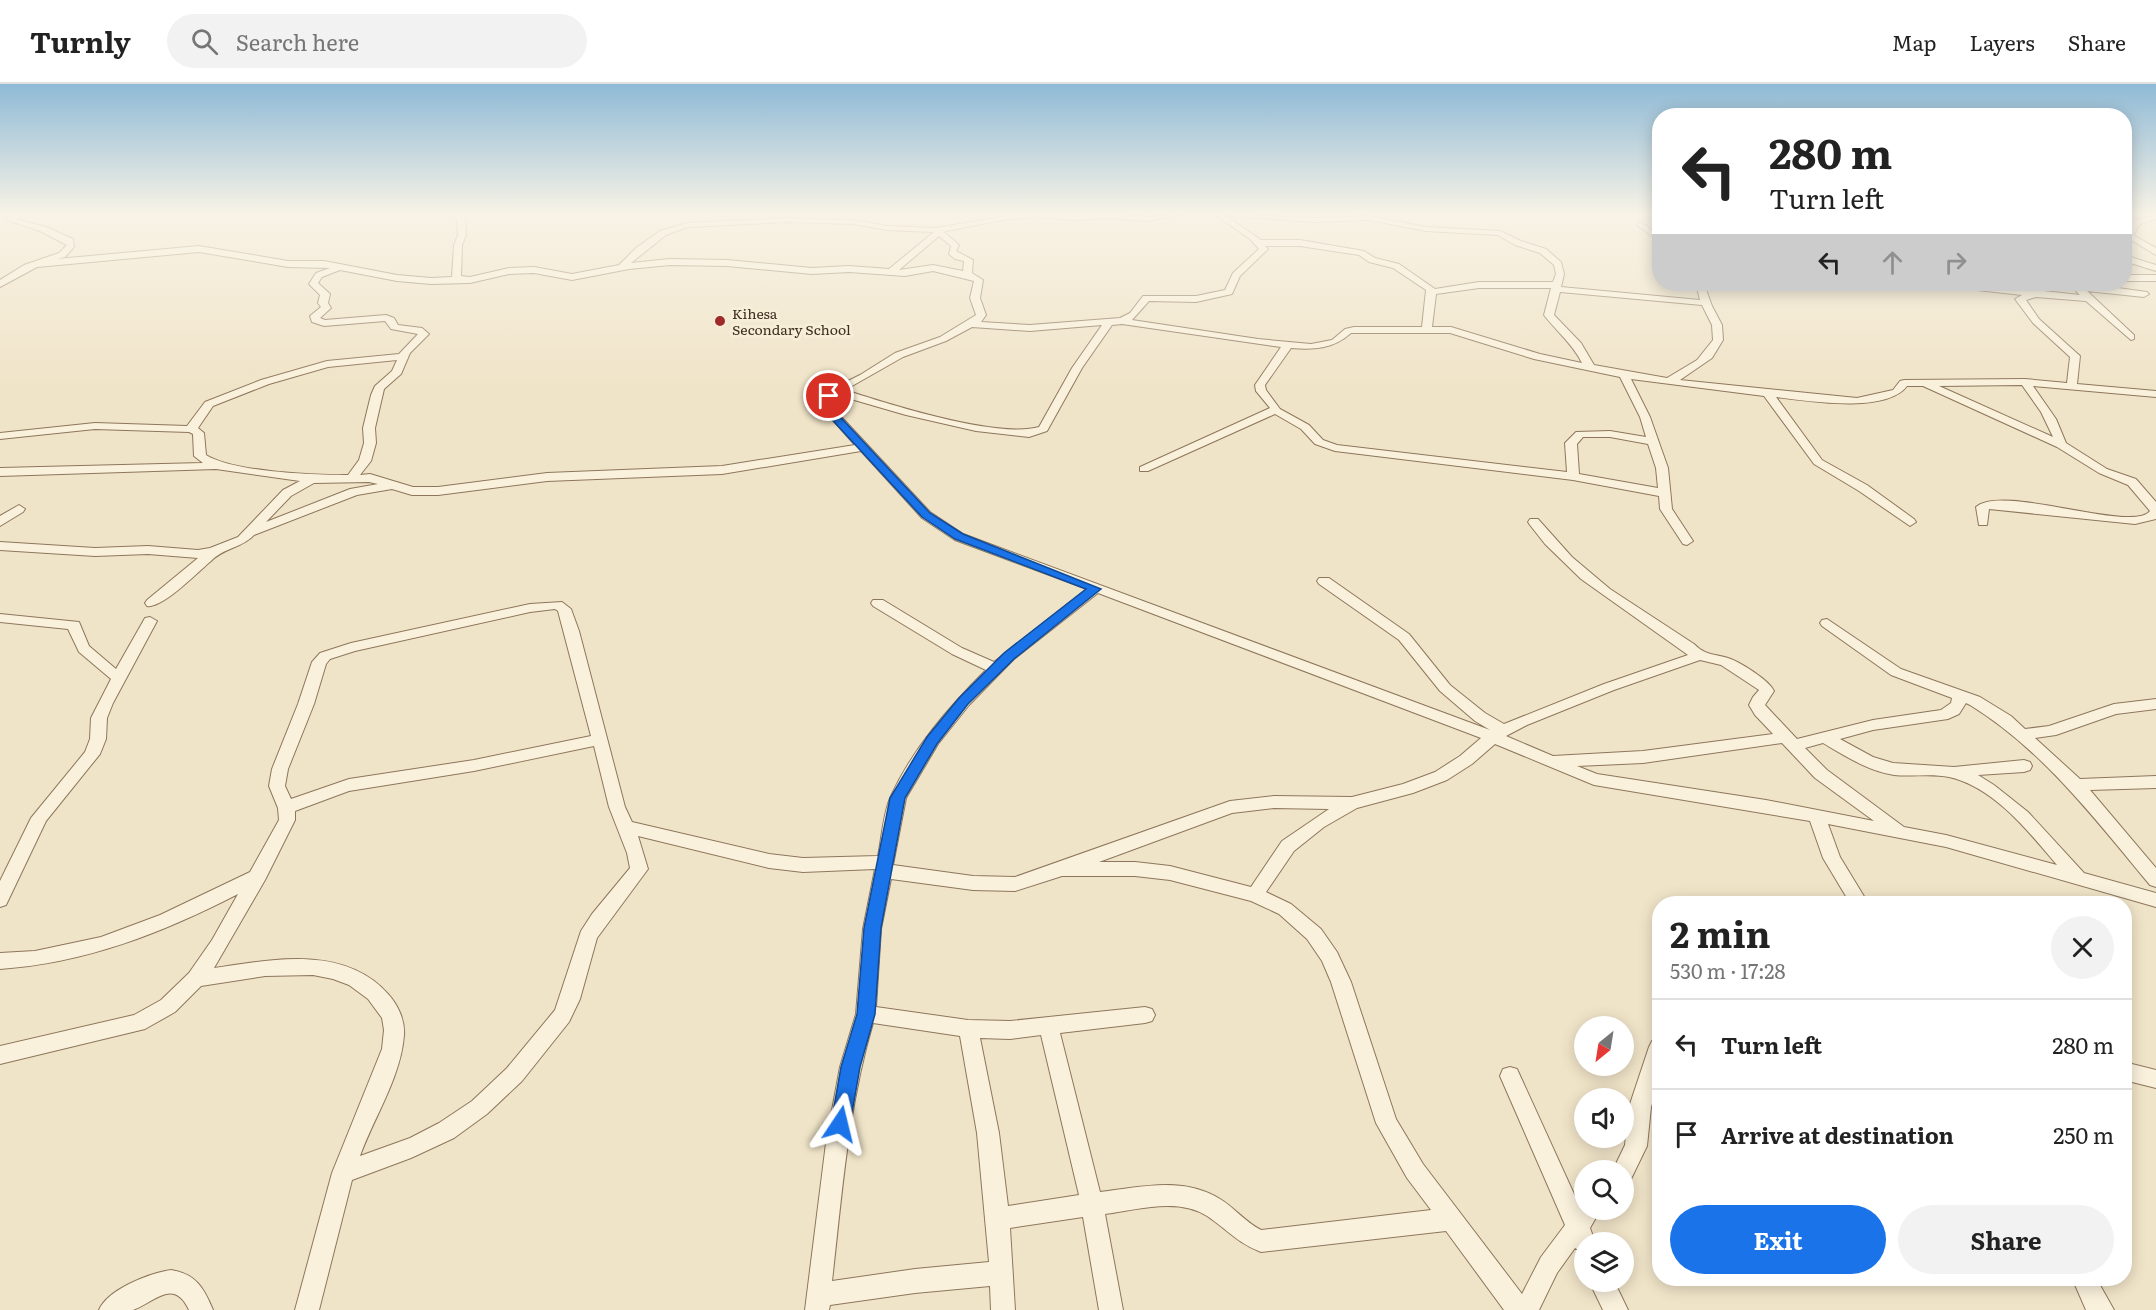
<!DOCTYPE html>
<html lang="en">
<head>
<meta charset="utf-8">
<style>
  :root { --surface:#fff; --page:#f2f2f2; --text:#222; --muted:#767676; --line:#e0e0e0; --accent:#1a73e8 }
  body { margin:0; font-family:Literata,serif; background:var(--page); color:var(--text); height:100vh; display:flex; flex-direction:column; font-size:22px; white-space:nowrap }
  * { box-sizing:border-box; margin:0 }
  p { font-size:20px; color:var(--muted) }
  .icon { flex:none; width:33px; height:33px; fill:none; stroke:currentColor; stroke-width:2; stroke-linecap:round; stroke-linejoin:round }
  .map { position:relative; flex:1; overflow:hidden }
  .details { position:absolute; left:1652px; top:812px; width:480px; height:390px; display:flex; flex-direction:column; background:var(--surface); border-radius:24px; box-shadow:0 3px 15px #0003 }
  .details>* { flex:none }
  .banner { position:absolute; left:1652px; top:24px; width:480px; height:183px; border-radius:24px; box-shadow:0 3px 15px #0003; background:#fff; color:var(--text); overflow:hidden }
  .needle { width:39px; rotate:210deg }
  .tools { position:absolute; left:1574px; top:932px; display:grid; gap:12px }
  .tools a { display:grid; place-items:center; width:60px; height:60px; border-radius:50%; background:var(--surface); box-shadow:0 3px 15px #0003; font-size:30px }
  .pin { position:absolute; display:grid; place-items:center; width:51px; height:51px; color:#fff; margin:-26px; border:3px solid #fff; border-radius:50%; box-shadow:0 2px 6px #0007 }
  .me { position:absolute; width:66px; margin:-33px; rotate:10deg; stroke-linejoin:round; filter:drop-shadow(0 0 4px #0008) }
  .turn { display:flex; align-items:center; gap:21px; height:126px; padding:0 18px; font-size:27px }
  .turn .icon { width:78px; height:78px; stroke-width:2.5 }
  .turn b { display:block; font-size:42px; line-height:51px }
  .lanes { display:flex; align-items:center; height:57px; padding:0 18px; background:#0003; justify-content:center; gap:30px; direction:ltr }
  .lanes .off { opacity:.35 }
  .round { display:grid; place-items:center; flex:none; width:63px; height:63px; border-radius:32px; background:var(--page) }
  .overview { display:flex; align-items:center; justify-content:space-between; height:102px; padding:0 18px }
  h1 { font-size:36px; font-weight:700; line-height:45px }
  .primary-button { display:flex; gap:12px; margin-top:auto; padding:12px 18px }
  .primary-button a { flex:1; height:69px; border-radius:36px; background:var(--accent); color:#fff; font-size:24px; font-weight:700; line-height:69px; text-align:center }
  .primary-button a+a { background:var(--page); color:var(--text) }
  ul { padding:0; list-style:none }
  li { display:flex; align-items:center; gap:18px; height:90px; padding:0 18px; border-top:2px solid var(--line) }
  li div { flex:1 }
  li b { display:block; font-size:22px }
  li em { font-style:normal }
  header { display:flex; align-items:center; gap:36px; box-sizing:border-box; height:84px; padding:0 30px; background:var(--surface); border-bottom:2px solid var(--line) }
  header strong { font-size:28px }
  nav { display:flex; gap:33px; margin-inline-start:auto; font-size:21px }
  .search { width:420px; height:54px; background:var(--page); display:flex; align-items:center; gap:15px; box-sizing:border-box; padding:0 21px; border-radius:33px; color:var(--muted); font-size:22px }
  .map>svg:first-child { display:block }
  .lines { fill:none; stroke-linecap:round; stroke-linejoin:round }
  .minor-casing { stroke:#8d765c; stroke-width:2 }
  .minor { fill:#faf1dc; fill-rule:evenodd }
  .route { fill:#1a73e8; stroke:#114b97; stroke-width:1.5 }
  .poi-dot { fill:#9e2a2b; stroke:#f7eed8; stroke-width:2 }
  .labels { text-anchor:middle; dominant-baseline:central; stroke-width:6; stroke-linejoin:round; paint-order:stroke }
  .far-poi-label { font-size:14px; fill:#3d2e20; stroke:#f7eed8; text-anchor:start }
</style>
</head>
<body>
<header>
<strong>Turnly</strong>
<div class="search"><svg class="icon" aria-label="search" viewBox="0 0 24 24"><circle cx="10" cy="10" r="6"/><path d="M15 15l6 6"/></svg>Search here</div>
<nav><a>Map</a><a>Layers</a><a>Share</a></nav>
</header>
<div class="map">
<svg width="2156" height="1226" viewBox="0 0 2156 1226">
  <rect width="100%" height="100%" fill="#f0e4c8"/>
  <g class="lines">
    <g class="minor-casing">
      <g id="minor">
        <path d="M 15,130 L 26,130 L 16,135 L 46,143 L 73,155 L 74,163 L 65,173 L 57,175 L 199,162 L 288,177 L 324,177 L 397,191 L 431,194 L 452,193 L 454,161 L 458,151 L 457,135 L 449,130 L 459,130 L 465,134 L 466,151 L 462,161 L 461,192 L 470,193 L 509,184 L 534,183 L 572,190 L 619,181 L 636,164 L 660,147 L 687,139 L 787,134 L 854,136 L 887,142 L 936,144 L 1019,130 L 1113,130 L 1148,133 L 1183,130 L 1148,137 L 1108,134 L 1072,136 L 1041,133 L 1008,135 L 946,147 L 944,148 L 959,161 L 956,167 L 973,176 L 972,189 L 983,196 L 980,214 L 986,231 L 981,238 L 1030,241 L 1120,234 L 1130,229 L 1143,212 L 1196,212 L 1225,206 L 1233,189 L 1259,165 L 1250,155 L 1214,130 L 1223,130 L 1261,156 L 1300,156 L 1364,167 L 1375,174 L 1399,180 L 1435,205 L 1479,198 L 1553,198 L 1556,190 L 1554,181 L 1540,169 L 1515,161 L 1498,151 L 1426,147 L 1369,136 L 1315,138 L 1231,132 L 1227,130 L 1315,134 L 1369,132 L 1426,143 L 1500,147 L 1521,157 L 1546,165 L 1561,178 L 1564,190 L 1561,203 L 1700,216 L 1696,200 L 1704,200 L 1712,222 L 1722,241 L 1723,256 L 1712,274 L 1680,296 L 1857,314 L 1893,306 L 1900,297 L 1904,296 L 2025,295 L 2067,299 L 2070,273 L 2033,239 L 2015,215 L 2022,211 L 1977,206 L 1904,203 L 1900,200 L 1977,200 L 2080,211 L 2074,205 L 2076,203 L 2096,201 L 2147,208 L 2149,210 L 2144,213 L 2087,207 L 2134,251 L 2134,255 L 2131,256 L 2086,217 L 2036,213 L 2026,216 L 2039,235 L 2080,272 L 2077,300 L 2156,307 L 2156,313 L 2033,302 L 2056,335 L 2066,359 L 2107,385 L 2136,395 L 2156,418 L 2156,435 L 2135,440 L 1989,425 L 1987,441 L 1979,441 L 1976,423 C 2002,399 2132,450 2150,427 L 2128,401 L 2099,389 L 2057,363 L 1923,302 L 1907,302 C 1886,330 1808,317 1776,313 L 1822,376 L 1867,401 L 1914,435 L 1916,438 L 1910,442 L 1859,407 L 1814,380 L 1764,312 L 1631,295 L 1650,333 L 1668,384 L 1672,425 L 1693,457 L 1687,461 L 1683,460 L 1660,425 L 1659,412 L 1573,396 L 1335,367 L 1315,360 L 1301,345 L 1275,330 L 1148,387 L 1140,387 L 1140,383 L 1270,324 L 1256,307 L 1255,301 L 1281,263 L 1122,240 L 1112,241 L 1082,284 L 1047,347 L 1029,353 L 976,347 L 906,331 L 837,311 L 831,319 L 834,325 L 930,428 L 963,450 L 1490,646 L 1475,637 L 1440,607 L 1399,556 L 1319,500 L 1317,497 L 1319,494 L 1329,494 L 1409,550 L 1450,601 L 1485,629 L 1504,640 L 1604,600 L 1688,571 L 1581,495 L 1545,460 L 1530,441 L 1528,438 L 1530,435 L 1538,435 L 1572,473 L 1610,505 L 1694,560 C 1704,571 1715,570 1728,574 C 1740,578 1769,596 1774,607 L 1765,621 L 1797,655 L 1873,636 L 1941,626 L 1951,619 L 1952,614 L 1891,591 L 1822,542 L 1820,539 L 1822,536 L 1827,535 L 1901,585 L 1980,613 L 2011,632 L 2025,645 L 2049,642 L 2114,620 L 2156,615 L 2156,625 L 2116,630 L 2056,651 L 2035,654 L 2080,695 L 2156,692 L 2156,704 L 2090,706 L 2156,784 L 2156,803 L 2150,801 C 2095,735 2043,666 1970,621 L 1966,619 L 1959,630 L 1948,635 L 1873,646 L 1840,655 L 1873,673 L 1893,679 L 1954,683 L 2024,676 L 2030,678 L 2032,682 L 2030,686 L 2024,688 L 1978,691 L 1994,701 L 2028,728 L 2084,789 L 2156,809 L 2156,823 L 1946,763 L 1828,740 L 1840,773 L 1868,819 L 1850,819 L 1823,774 L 1810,737 L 1594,701 L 1495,660 L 1472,680 L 1447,696 L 1413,709 L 1357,724 L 1324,743 L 1294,767 L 1266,808 L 1291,820 L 1321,845 L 1337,868 L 1351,898 L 1396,1035 L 1423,1080 L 1522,1210 L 1541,1173 L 1565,1141 L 1500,992 L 1503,985 L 1510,983 L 1517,985 L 1579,1121 L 1584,1116 L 1584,1125 L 1601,1125 L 1590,1144 L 1595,1158 L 1584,1158 L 1584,1169 L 1575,1164 L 1557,1189 L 1539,1226 L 1504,1226 L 1446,1147 L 1261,1168 C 1236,1158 1228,1146 1207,1132 C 1178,1113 1136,1126 1105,1130 L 1123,1226 L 1099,1226 L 1083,1133 L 1010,1144 L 1015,1226 L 991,1226 L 990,1202 L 915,1209 L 830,1221 L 829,1226 L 805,1226 L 826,1059 L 840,983 L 856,930 L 863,845 L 875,785 L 803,788 L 769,784 L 638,752 L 648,785 L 597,854 L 580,915 L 569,938 L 522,997 L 487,1030 L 454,1054 L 411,1074 L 352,1096 L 319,1226 L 295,1226 L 332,1089 L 382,965 L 384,946 L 382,934 L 368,915 L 349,901 L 333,895 L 313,891 L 265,892 L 201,902 L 175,928 L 145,945 L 0,980 L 0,962 L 134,931 L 161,916 L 189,889 L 212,856 L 238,810 C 162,849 86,879 0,885 L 0,869 L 35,867 L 101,853 L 160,831 L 250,788 L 279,736 L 278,724 L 269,702 L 272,685 L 298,620 L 312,578 L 320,569 L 351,559 L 530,520 L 562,518 L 571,525 L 579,547 L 625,723 L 632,738 L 769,770 L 803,774 L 878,772 C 882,753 883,729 891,712 C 913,664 949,623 986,586 L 952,570 L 873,522 L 871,519 L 873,516 L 883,516 L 962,564 L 994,578 L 1087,505 L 955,456 L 922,434 L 861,367 L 722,390 L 547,397 L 438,411 L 412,411 L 392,405 L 357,411 L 254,451 C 242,464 223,464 211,477 C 199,487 162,525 147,522 L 145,519 L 147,516 L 198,474 L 148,470 L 95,472 L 0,466 L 0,458 L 95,464 L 148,462 L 198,466 L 210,464 L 238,453 L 283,406 L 300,397 L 216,385 L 0,392 L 0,384 L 203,379 L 194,372 L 193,350 L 189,348 L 95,345 L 0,355 L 0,349 L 95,339 L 187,342 L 205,318 L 261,296 L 327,277 L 399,270 L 418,250 L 391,245 L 385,237 L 324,242 L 312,238 L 310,232 L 321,223 L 318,219 L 320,211 L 309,200 L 316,189 L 330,184 L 288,183 L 199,168 L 37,183 L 0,203 L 0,196 L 24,181 L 59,169 L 67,161 L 40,147 L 4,135 ZM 787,138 L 854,140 L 887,146 L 934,148 L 889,185 L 849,182 L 812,184 L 727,176 L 670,175 L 631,179 L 666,151 L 688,143 ZM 939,152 L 951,162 L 949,170 L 955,175 L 964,177 L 963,187 L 933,181 L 899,186 ZM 1265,162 L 1300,162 L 1359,171 L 1369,178 L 1393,184 L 1426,206 L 1422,243 L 1354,243 L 1345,245 L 1332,256 L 1311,260 L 1258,255 L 1132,236 L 1149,217 L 1196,218 L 1232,210 L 1240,192 L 1268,165 ZM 670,181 L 727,182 L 812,190 L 849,188 L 905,192 L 933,187 L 974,197 L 970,214 L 976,231 L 940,253 L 895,269 L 860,291 L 828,307 L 821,319 L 824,326 L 855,361 L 722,382 L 547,389 L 438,403 L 413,403 L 370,390 L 360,391 L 371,377 L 376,359 L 375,344 L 384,305 L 401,290 L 410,269 L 429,250 L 422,244 L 398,241 L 394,234 L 386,231 L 325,236 L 320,234 L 331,224 L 328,219 L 330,210 L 318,199 L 322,193 L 340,186 L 397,197 L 431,200 L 470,199 L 509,190 L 534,189 L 572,196 L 629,185 ZM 1479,204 L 1551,204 L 1544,231 C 1557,248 1573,260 1582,279 L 1540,270 L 1451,243 L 1432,243 L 1436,210 ZM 1560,208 L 1702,221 L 1712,241 L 1713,256 L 1697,276 L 1667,294 L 1594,281 L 1581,259 L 1554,231 ZM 1102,241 L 1072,284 L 1039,343 C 998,355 888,320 845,306 L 903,273 L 946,257 L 972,243 L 1030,247 ZM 1351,249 L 1450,249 L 1534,275 L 1620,293 L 1640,333 L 1646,353 L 1610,347 L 1576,348 L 1565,359 L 1567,388 L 1337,361 L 1323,356 L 1309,341 L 1280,325 L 1266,306 L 1265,301 L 1291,264 C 1314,266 1333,265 1351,249 ZM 397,276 L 392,287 L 375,302 L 371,311 L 363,344 L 364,359 L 359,376 L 348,391 C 312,391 234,388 206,371 L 204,349 L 198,344 L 213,322 L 269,300 L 328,283 ZM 2022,301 L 2041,328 L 2053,353 L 1939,302 ZM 1583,353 L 1610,353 L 1648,360 L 1656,384 L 1658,404 L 1579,390 L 1577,360 ZM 369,398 L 378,400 L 350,405 L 266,438 L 291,412 L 314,399 ZM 1098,509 L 1481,654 L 1460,672 L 1435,688 L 1403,700 L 1352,713 L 1274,712 L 1230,717 L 1015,793 L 973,792 L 893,781 L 906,714 L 938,660 L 969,621 L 1014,575 ZM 555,525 L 558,527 L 591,652 L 474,676 L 349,695 L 291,715 L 285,702 L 288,685 L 314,620 L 326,580 L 330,575 L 355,567 L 530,528 ZM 1700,576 L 1721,581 L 1759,606 L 1753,613 L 1749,621 L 1755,631 L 1773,650 L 1643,667 L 1553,672 L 1506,652 L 1527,641 L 1614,606 ZM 1782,659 L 1815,694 L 1874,737 L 1766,716 L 1597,690 L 1577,682 L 1643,679 ZM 1823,659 C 1845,672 1868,687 1894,691 C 1912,693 1931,689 1949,693 C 1994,703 2029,748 2057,781 L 1946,751 L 1904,743 L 1827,686 L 1805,664 ZM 594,662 L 609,723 L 627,769 L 630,784 L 592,830 L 581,847 L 555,926 L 507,984 L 472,1017 L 439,1039 L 410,1054 L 360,1072 C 374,1033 401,993 404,951 C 405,936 398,921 388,910 C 344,860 270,876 214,884 L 265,796 L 295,736 L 295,727 L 349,707 L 474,687 ZM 1274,724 L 1329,725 L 1282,757 L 1251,803 L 1170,782 L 1135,778 L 1099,778 L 1232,729 ZM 1062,792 L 1135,792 L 1170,796 L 1251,817 L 1279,830 L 1307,855 L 1322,877 L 1331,898 L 1376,1039 L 1407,1094 L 1431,1126 L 1261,1146 C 1245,1138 1235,1124 1220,1115 C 1183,1092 1141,1103 1100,1108 L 1060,949 L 1145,939 L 1152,937 L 1155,931 L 1152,925 L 1145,923 L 1010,937 L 968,936 L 876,923 L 881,845 L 891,795 L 973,806 L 1015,807 ZM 873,939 L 960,952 L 977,1049 L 989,1178 L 915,1185 L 832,1197 C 842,1111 848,1023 873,939 ZM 1041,951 L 1079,1111 L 1008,1122 L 999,1049 L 980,954 L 1010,955 Z"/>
        <path d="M 2156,131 L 2156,135 L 2140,140 L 2133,151 L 2156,164 L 2156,171 L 2124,152 L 2134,136 Z"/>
        <path d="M 1641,138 L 1659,151 L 1659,157 L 1638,142 L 1637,140 Z"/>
        <path d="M 2124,171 L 2156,181 L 2156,187 L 2124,177 Z"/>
        <rect x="2124" y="191" width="32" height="6"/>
        <path d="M 19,421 L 25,425 L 23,428 L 0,442 L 0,432 Z"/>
        <path d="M 0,530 L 79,538 L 89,562 L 116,585 L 145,534 L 150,533 L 157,537 L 113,619 L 107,634 L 106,655 L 100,670 L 46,737 L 6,821 L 0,823 L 0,797 L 31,734 L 85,668 L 90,655 L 91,634 L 111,595 L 79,568 L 68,545 L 0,538 Z"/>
        <path d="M 1659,954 L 1659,996 L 1651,1023 L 1647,1062 L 1631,1095 L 1623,1099 L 1623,1086 L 1613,1086 L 1625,1061 L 1629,1023 L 1649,963 L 1652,957 Z"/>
        <path d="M 2124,978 L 2156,986 L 2156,1004 L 2124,996 Z"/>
        <path d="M 171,1186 C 196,1190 204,1204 213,1226 L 189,1226 C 174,1193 154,1218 133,1226 C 124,1226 109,1226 99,1226 C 108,1205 150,1189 171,1186 Z"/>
        <path d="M 2072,1194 L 2096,1194 L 2114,1226 L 2086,1226 Z"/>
        <path d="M 1589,1197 L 1614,1197 L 1628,1226 L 1603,1226 Z"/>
      </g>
    </g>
    <use href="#minor" class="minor"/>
  </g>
  <linearGradient id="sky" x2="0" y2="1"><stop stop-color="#8fbad6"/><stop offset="0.43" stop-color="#f8f3e6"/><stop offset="1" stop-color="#f8f3e6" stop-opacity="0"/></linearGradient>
  <rect width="2156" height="302" fill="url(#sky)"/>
  <path class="route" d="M 826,310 L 833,310 L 831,319 L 833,325 L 930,429 L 963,450 L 1101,505 L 1014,575 L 968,620 L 937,660 L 905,714 L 881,844 L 875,930 L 860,983 L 850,1040 L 847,1046 L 840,1049 L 834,1046 L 831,1040 L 841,983 L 857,930 L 864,844 L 890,714 L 927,653 L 959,614 L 1004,569 L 1086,505 L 955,455 L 922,433 L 825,328 L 821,319 Z"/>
  <circle class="poi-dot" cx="720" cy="237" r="6"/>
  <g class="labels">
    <g class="far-poi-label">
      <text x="732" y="229">Kihesa<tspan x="732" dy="16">Secondary School</tspan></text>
    </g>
  </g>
</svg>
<div class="tools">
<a><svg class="needle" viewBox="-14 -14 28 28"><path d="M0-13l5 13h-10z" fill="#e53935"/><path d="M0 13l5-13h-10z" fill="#767676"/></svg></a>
<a><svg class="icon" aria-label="sound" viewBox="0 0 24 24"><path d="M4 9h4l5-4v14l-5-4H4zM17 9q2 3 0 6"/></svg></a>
<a><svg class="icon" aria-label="search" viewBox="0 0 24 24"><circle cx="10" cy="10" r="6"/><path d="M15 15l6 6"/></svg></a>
<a><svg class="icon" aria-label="layers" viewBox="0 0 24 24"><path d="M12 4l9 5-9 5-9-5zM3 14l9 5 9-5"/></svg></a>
</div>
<div class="pin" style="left:829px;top:312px;background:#d93025"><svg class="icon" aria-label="arrive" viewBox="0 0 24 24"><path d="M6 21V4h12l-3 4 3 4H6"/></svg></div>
<svg class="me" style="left:840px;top:1040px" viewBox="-20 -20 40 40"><path d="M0-17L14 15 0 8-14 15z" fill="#1a73e8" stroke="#fff" stroke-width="4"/></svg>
<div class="banner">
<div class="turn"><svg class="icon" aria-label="left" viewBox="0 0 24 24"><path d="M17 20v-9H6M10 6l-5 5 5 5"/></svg><div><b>280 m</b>Turn left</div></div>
<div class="lanes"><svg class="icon" aria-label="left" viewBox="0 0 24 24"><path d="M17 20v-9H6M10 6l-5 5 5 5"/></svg><svg class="icon off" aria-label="ahead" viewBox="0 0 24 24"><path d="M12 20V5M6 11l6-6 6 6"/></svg><svg class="icon off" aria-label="right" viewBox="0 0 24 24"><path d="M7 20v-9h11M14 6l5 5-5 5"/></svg></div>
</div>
<section class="details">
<div class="overview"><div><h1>2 min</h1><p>530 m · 17:28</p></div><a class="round"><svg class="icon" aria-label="close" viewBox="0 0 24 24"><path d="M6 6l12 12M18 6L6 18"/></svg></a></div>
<ul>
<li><svg class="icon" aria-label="left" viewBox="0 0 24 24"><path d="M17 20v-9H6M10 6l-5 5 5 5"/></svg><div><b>Turn left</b></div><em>280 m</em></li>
<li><svg class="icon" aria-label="arrive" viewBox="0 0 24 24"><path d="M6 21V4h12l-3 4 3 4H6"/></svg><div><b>Arrive at destination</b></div><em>250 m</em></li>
</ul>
<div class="primary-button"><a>Exit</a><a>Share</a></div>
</section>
</div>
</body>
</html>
